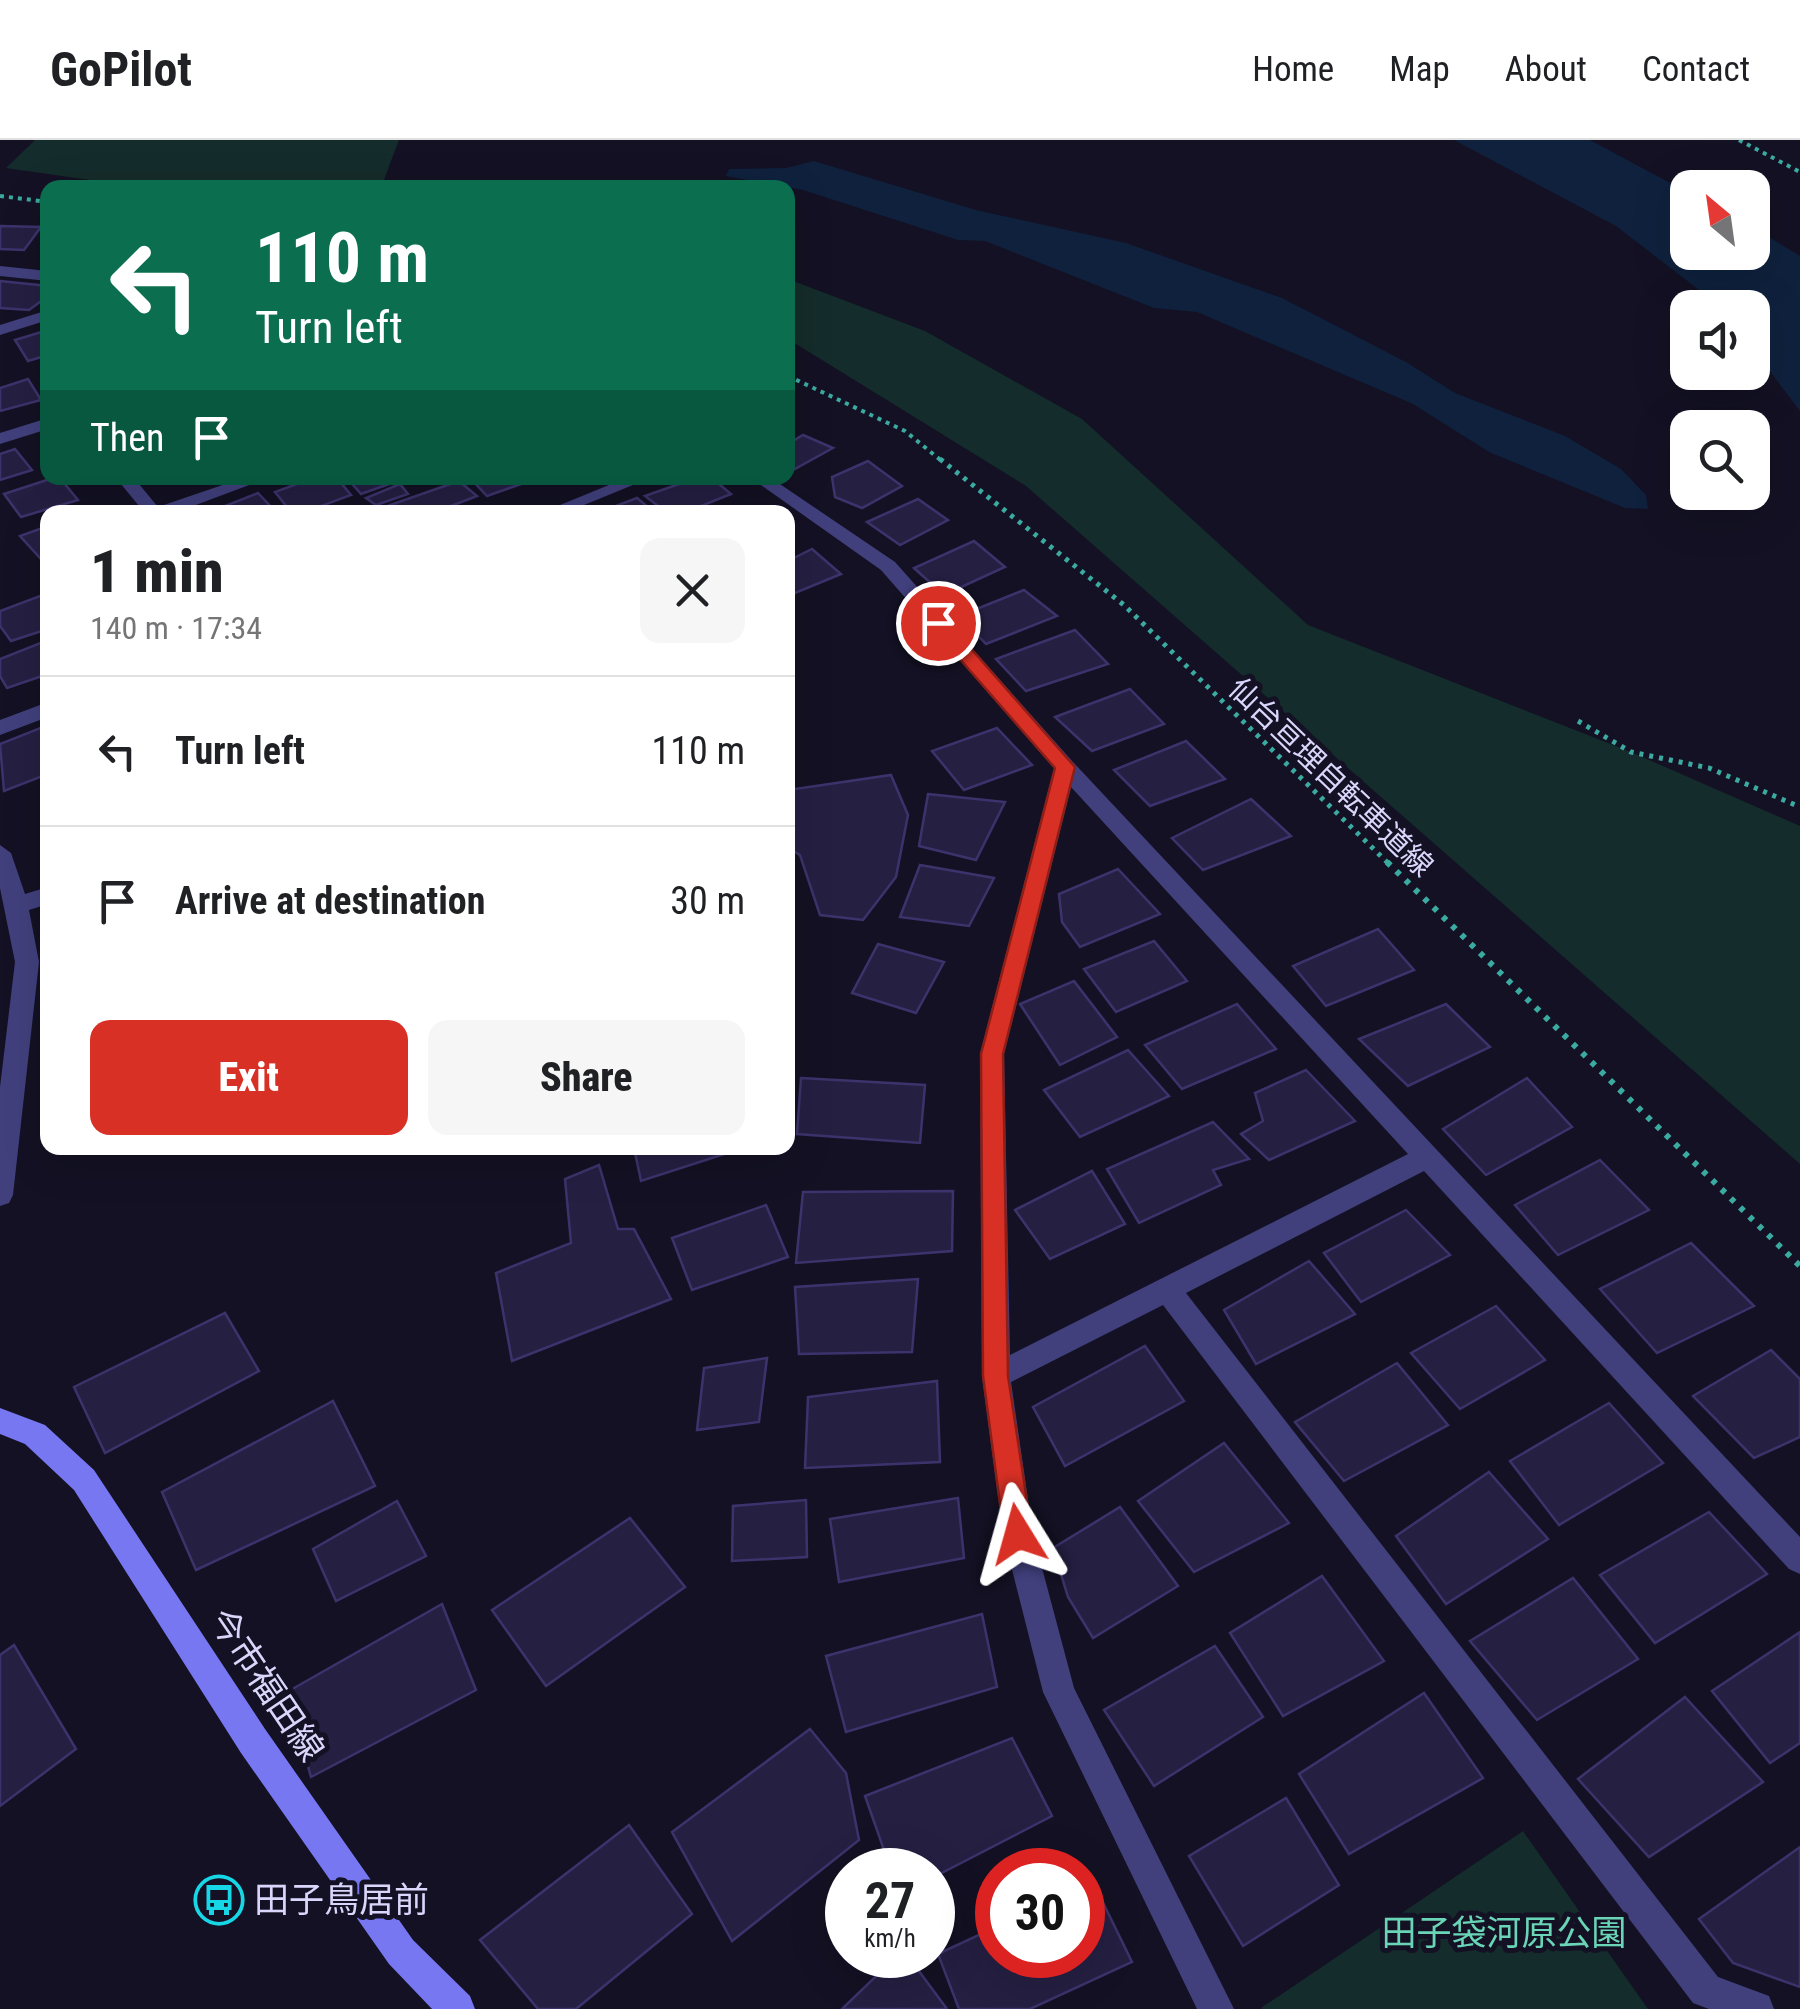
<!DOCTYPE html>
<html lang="en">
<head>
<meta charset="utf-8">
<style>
  :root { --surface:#fff; --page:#f6f6f6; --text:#202124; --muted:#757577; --line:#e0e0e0; --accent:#d93025 }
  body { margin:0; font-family:"Roboto Condensed","Noto Sans JP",sans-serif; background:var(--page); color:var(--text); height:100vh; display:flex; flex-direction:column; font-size:38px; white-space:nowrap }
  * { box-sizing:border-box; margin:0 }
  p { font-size:32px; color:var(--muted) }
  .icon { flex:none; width:55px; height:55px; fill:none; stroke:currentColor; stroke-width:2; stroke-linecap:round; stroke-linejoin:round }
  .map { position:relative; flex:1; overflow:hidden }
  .panel { position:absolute; left:40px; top:365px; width:755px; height:650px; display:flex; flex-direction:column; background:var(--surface); border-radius:20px; box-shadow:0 10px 40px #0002 }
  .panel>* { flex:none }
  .guide { position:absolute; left:40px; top:40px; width:755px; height:305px; border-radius:20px; box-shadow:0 10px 40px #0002; background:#0b6e4f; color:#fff; overflow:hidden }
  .needle { width:65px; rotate:331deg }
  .buttons { position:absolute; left:1670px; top:30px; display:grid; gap:20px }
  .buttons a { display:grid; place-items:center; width:100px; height:100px; border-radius:20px; background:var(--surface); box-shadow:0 10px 40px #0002; font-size:50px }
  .speed { position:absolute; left:825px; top:1708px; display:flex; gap:20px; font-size:50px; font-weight:700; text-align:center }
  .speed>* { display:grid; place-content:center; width:130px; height:130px; border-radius:50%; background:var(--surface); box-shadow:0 10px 40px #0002; line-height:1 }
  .speed small { font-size:25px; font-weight:400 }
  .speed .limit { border:15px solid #d22; background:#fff; color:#111 }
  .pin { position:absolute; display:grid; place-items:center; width:85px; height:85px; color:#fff; margin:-42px; border:5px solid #fff; border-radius:50%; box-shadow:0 2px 10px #0007 }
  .me { position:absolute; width:110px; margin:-55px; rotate:352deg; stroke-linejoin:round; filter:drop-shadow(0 0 8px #0008) }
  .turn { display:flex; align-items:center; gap:35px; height:210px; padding:0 50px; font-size:45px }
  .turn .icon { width:130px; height:130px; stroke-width:2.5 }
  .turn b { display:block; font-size:70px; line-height:85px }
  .then { display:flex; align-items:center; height:95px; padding:0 50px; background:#0003; gap:20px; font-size:38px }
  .round { display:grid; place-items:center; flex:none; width:105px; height:105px; border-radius:20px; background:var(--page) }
  .headline { display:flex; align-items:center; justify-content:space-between; height:170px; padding:0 50px }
  h1 { font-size:60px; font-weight:800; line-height:75px }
  .button { display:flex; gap:20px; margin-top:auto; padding:20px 50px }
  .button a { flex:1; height:115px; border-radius:20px; background:var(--accent); color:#fff; font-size:40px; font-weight:800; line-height:115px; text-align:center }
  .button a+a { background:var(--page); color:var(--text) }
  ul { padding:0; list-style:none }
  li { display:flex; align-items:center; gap:30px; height:150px; padding:0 50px; border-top:2px solid var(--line) }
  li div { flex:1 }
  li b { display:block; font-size:38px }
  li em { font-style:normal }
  header { display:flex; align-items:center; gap:60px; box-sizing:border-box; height:140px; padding:0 50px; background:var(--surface); border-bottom:2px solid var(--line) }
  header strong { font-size:48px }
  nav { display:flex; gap:55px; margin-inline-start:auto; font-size:35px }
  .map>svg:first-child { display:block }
  .green { fill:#142c2b }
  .water { fill:#0f213d }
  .building { fill:#251f42; stroke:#3d336c; stroke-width:2.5 }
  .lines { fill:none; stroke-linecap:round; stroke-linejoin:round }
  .path-far2 { stroke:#3baaa1; stroke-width:4; stroke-dasharray:4 5; stroke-linecap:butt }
  .path-far1 { stroke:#3baaa1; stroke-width:5; stroke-dasharray:4 6; stroke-linecap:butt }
  .path { stroke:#3baaa1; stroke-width:6; stroke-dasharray:5 8; stroke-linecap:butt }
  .street { fill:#41407d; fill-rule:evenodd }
  .secondary { fill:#7777f1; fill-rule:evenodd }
  .route { fill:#d93025; stroke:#8d1f18; stroke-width:2.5 }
  .labels { text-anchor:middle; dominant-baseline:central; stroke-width:10; stroke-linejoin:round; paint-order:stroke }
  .street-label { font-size:30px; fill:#dad6fb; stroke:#131123 }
  .near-street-label { font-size:35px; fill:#dad6fb; stroke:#131123 }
  .near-poi-label { font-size:35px; fill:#dad6fb; stroke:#131123; text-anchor:start }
  .near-park-label { font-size:35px; fill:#6ad4b7; stroke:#131123 }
</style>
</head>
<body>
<header>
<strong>GoPilot</strong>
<nav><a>Home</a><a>Map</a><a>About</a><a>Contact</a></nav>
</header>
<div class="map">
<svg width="1800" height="1869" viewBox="0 0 1800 1869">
  <rect width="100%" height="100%" fill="#131123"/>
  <g class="green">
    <path d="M 35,0 L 399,0 L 382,45 L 390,47 L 146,48 L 6,28 Z"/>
    <path d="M 788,139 L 925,191 L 1082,279 L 1308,485 L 1631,612 L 1800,686 L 1800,1024 L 1026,346 L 788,199 Z"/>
    <path d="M 1523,1691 L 1648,1869 L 1262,1869 L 1261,1868 Z"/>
  </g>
  <g class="water">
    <path d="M 1454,0 L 1590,0 L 1687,52 L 1688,112 L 1752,112 L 1753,87 L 1800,116 L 1800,271 L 1753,209 L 1752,168 L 1721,167 L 1616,86 Z"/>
    <path d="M 814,21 L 976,70 L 1126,103 L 1282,158 L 1406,222 L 1455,253 L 1565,296 L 1621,329 L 1646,355 L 1648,369 L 1625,368 L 1489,312 L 1413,264 L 1197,172 L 1154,168 L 985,101 L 958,100 L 803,50 L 726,36 L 729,29 L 786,28 Z"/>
  </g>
  <g class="building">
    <path d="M 0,86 L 41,87 L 24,110 L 0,109 Z"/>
    <path d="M 0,141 L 48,146 L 48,156 L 29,170 L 0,168 Z"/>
    <path d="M 48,190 L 48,215 L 28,221 L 15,200 Z"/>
    <path d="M 28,239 L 41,260 L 0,271 L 0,248 Z"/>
    <path d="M 803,295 L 833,308 L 793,330 L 788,326 L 788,304 Z"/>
    <path d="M 15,309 L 32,330 L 0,340 L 0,314 Z"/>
    <path d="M 868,321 L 902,346 L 862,368 L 835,357 L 832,337 Z"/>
    <path d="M 53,338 L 60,338 L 78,360 L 21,377 L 4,354 Z"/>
    <path d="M 313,338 L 337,338 L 351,355 L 305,372 L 291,372 L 275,352 Z"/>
    <path d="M 347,338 L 406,338 L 361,354 Z"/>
    <path d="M 470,338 L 538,338 L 487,356 Z"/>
    <path d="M 696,338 L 712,338 L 731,354 L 686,372 L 666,372 L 645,356 Z"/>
    <path d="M 459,341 L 477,356 L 451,366 L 454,372 L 383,372 L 379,369 Z"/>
    <path d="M 400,344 L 408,354 L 376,365 L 366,358 Z"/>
    <path d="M 258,353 L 276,372 L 210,372 Z"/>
    <path d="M 637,358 L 654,372 L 600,372 Z"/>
    <path d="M 918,359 L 948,380 L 900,405 L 867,382 Z"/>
    <path d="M 48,386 L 48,415 L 40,418 L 20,396 Z"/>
    <path d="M 974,401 L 1005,427 L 944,455 L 914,428 Z"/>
    <path d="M 812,409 L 841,434 L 788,456 L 788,421 Z"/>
    <path d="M 1024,450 L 1057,476 L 986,504 L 959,476 Z"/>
    <path d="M 48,453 L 48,489 L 11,501 L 0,486 L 0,471 Z"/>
    <path d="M 1075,490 L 1108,524 L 1026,551 L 996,519 Z"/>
    <path d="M 48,500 L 48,534 L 7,548 L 0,536 L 0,519 Z"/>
    <path d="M 1130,549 L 1164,584 L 1092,611 L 1055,577 Z"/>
    <path d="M 48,585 L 48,634 L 4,651 L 0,604 Z"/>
    <path d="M 997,588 L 1032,625 L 964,650 L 932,611 Z"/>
    <path d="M 1186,601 L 1225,639 L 1150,666 L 1114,630 Z"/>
    <path d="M 891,635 L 908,675 L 896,737 L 863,780 L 820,775 L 800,715 L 788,708 L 788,650 Z"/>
    <path d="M 928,654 L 1005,662 L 976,720 L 919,706 Z"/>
    <path d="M 1251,659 L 1291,696 L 1203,730 L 1172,698 Z"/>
    <path d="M 920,725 L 994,738 L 969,786 L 900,777 Z"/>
    <path d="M 1118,729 L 1160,774 L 1080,807 L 1062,782 L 1059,754 Z"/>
    <path d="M 1378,789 L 1414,830 L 1326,866 L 1293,826 Z"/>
    <path d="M 1154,801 L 1187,841 L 1116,872 L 1084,829 Z"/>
    <path d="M 878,804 L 944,822 L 916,873 L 852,853 Z"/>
    <path d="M 1074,841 L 1117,897 L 1060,925 L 1020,864 Z"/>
    <path d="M 1237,864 L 1276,909 L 1182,949 L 1145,905 Z"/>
    <path d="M 1446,864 L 1490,907 L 1408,946 L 1359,899 Z"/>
    <path d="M 1128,910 L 1169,956 L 1080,997 L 1044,950 Z"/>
    <path d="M 1306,930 L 1355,981 L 1269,1020 L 1241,994 L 1263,981 L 1255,953 Z"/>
    <path d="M 801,938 L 925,945 L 920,1003 L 797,994 Z"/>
    <path d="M 1527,938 L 1572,987 L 1486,1035 L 1443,989 Z"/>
    <path d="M 1213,982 L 1249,1019 L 1213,1030 L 1221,1045 L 1139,1083 L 1107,1029 Z"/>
    <path d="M 634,1008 L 743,1008 L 641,1041 Z"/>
    <path d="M 1600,1020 L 1649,1070 L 1558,1115 L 1515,1065 Z"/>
    <path d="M 599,1025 L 618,1089 L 634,1089 L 671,1159 L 512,1221 L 496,1133 L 571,1103 L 565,1039 Z"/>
    <path d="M 1092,1031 L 1125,1084 L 1050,1119 L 1015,1070 Z"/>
    <path d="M 953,1051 L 952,1111 L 796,1123 L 803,1052 Z"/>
    <path d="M 766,1065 L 788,1117 L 692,1150 L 672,1098 Z"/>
    <path d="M 1406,1070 L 1450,1115 L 1361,1162 L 1324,1113 Z"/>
    <path d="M 1691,1103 L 1754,1166 L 1657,1213 L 1600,1149 Z"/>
    <path d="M 1309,1121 L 1355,1174 L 1256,1224 L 1224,1170 Z"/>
    <path d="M 918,1139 L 912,1212 L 799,1214 L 795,1147 Z"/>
    <path d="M 1496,1166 L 1545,1220 L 1460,1269 L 1411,1213 Z"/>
    <path d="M 225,1173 L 259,1231 L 105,1313 L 74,1247 Z"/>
    <path d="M 1145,1206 L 1184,1261 L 1065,1326 L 1033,1267 Z"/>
    <path d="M 1771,1210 L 1800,1239 L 1800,1297 L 1754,1318 L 1693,1256 Z"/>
    <path d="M 767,1218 L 759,1282 L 697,1290 L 704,1228 Z"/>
    <path d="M 1397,1223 L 1448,1285 L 1344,1341 L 1295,1282 Z"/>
    <path d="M 937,1241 L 940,1322 L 805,1328 L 808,1257 Z"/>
    <path d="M 333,1261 L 375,1346 L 196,1430 L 162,1352 Z"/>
    <path d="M 1609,1263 L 1663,1323 L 1559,1385 L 1510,1321 Z"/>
    <path d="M 1224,1303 L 1289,1383 L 1194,1432 L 1138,1361 Z"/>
    <path d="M 1489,1332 L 1548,1399 L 1446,1464 L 1396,1396 Z"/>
    <path d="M 958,1358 L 964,1418 L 839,1442 L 830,1379 Z"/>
    <path d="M 806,1360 L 807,1417 L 732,1421 L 733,1366 Z"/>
    <path d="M 397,1361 L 426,1416 L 336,1461 L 313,1409 Z"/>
    <path d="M 1120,1367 L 1178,1446 L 1093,1498 L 1068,1457 L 1053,1408 Z"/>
    <path d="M 1709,1372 L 1767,1434 L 1655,1503 L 1600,1435 Z"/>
    <path d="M 630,1378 L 685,1447 L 546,1546 L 492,1470 Z"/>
    <path d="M 1322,1436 L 1384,1521 L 1283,1576 L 1230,1493 Z"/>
    <path d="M 1573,1438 L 1638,1519 L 1537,1580 L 1470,1501 Z"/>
    <path d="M 442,1464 L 476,1550 L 311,1637 L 287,1552 Z"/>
    <path d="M 982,1474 L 997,1547 L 846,1592 L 826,1516 Z"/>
    <path d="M 1800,1492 L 1800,1603 L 1770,1623 L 1712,1551 Z"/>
    <path d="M 14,1505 L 76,1609 L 0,1666 L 0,1515 Z"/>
    <path d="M 1215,1506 L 1263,1577 L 1154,1646 L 1104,1570 Z"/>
    <path d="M 1424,1553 L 1483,1638 L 1349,1714 L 1299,1634 Z"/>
    <path d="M 1685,1557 L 1763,1642 L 1649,1717 L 1578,1639 Z"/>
    <path d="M 810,1589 L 846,1633 L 859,1700 L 732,1801 L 672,1692 Z"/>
    <path d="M 1012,1598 L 1052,1676 L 932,1738 L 932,1730 L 891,1730 L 865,1656 Z"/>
    <path d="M 1286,1658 L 1339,1745 L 1243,1806 L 1189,1716 Z"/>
    <path d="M 629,1685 L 692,1774 L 576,1869 L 538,1869 L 480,1800 Z"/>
    <path d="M 1800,1707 L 1800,1847 L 1733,1823 L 1699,1779 Z"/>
    <path d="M 1092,1740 L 1132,1822 L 1030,1869 L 959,1869 L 938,1814 L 998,1786 L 998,1815 L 1082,1815 L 1082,1745 Z"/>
    <path d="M 898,1815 L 907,1815 L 947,1869 L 842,1869 Z"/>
  </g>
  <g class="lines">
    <g class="path-far2">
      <path d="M 1739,0 L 1800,32"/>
      <path d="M 0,56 L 48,62"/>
      <path d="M 788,236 L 905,291 L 943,322"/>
    </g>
    <g class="path-far1">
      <path d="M 940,319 L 1124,465 L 1390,725"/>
      <path d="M 1578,581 L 1631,612 L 1709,628 L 1800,667"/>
    </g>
    <path class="path" d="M 1387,722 L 1800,1126"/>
    <g class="street">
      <path d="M 0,126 L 48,131 L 48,141 L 0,136 Z"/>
      <path d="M 48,170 L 48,180 L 0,195 L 0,185 Z"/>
      <path d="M 48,278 L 48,289 L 0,304 L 0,293 Z"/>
      <path d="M 116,338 L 134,338 L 158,367 L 243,338 L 268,338 L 177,372 L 144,372 Z"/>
      <path d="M 626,338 L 650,338 L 567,372 L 543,372 Z"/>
      <path d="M 751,338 L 771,338 L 895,422 L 1073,622 L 1800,1397 L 1800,1434 L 1789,1429 L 1424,1031 L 1186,1153 L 1718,1837 L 1769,1856 L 1774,1869 L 1709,1869 L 1693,1863 L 1163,1165 L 1011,1242 L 1033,1394 L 1074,1548 L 1234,1869 L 1197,1869 L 1043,1552 L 1003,1394 L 982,1236 L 980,914 L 1054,628 L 881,430 ZM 1071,647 L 1408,1014 L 1010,1215 L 1004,914 Z"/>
      <path d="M 48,562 L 48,577 L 0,595 L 0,580 Z"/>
      <path d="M 0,705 L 11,713 L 25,754 L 48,747 L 48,764 L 29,770 L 39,822 L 13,1055 L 9,1063 L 0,1066 L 0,947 L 15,822 L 0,748 Z"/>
    </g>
    <path class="secondary" d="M 0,1268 L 45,1285 L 94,1330 L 265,1589 L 413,1800 L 470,1856 L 475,1869 L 432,1869 L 389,1824 L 241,1613 L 74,1350 L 25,1304 L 0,1294 Z"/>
  </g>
  <path class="route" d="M 938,478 L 945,479 L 1075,627 L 1003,914 L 1008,1236 L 1032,1394 L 1028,1403 L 1018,1407 L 1008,1403 L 1004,1394 L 983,1236 L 981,914 L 1055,628 L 932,487 L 929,483 Z"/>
  <defs>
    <g id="bus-ring" transform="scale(2.5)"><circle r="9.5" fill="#131123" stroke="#17d6e6" stroke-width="1.5"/><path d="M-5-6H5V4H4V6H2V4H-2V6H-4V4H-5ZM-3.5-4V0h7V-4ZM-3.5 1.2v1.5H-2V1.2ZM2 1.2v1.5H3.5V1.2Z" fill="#17d6e6"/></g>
  </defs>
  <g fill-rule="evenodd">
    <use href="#bus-ring" x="219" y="1760"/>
  </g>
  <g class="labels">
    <g class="street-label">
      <text transform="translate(1331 637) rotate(44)">仙台亘理自転車道線</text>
    </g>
    <g class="near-street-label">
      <text transform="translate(266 1545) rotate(56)">今市福田線</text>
    </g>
    <g class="near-poi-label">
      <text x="254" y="1760">田子鳥居前</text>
    </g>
    <g class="near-park-label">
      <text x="1504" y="1793">田子袋河原公園</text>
    </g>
  </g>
</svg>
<div class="buttons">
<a><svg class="needle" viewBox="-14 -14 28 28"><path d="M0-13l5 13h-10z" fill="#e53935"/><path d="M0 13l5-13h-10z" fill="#757577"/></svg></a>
<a><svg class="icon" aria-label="sound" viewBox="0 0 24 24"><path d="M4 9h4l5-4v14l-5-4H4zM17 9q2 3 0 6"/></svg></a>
<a><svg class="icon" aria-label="search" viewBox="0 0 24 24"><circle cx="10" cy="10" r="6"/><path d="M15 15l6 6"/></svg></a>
</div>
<div class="speed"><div>27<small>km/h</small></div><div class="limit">30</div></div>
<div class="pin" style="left:938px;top:483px;background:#d93025"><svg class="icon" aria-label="arrive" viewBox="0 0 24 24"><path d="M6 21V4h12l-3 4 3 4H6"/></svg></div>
<svg class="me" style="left:1018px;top:1394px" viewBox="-20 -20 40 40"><path d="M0-17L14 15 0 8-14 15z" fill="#d93025" stroke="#fff" stroke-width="4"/></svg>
<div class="guide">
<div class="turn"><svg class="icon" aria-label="left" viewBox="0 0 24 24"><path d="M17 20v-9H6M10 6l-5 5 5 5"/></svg><div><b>110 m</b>Turn left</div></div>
<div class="then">Then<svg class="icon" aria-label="arrive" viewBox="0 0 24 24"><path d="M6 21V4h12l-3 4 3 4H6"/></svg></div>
</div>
<section class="panel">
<div class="headline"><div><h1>1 min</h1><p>140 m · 17:34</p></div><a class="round"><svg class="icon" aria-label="close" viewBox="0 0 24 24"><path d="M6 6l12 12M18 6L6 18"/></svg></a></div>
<ul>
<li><svg class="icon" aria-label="left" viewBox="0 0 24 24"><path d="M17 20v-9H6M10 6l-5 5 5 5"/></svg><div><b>Turn left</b></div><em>110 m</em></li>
<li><svg class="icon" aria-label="arrive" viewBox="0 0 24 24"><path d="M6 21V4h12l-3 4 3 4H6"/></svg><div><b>Arrive at destination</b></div><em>30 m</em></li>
</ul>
<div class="button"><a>Exit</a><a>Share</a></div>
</section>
</div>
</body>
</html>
